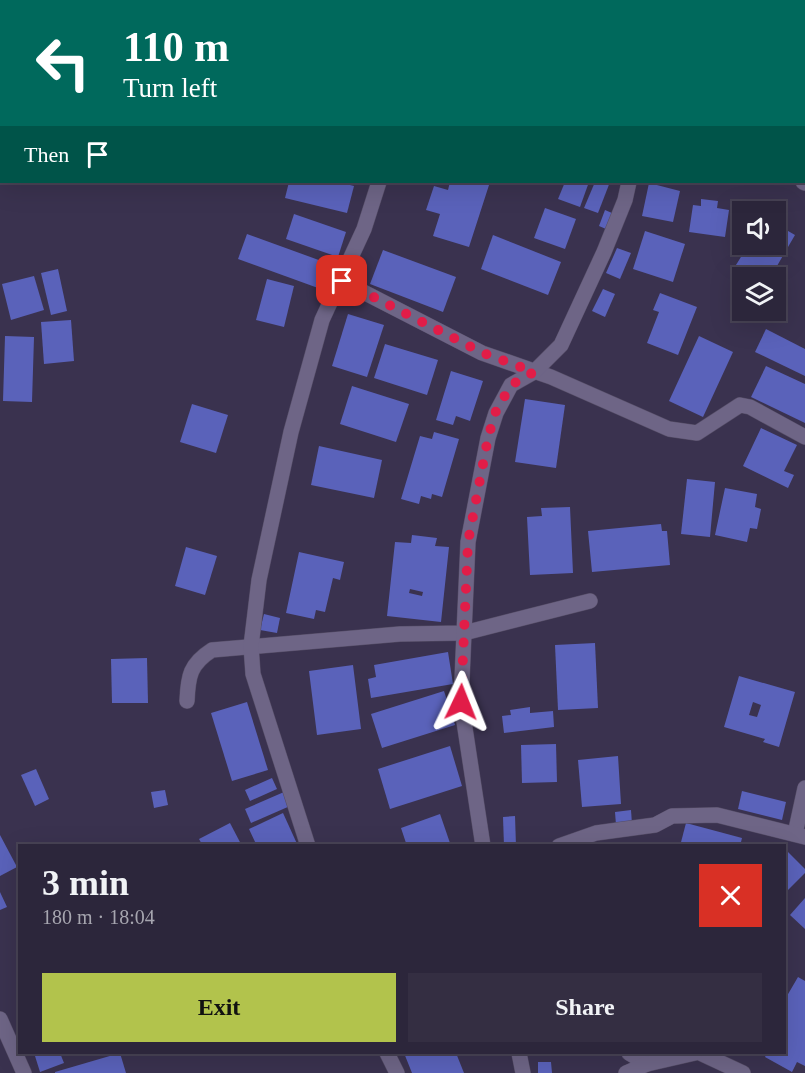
<!DOCTYPE html>
<html lang="en">
<head>
<meta charset="utf-8">
<style>
  :root { --surface:#2c263b; --page:#342e42; --text:#f1f3f6; --muted:#a6a5af; --line:#484355; --accent:#b2c34c }
  body { margin:0; font-family:Georgia,serif; background:var(--page); color:var(--text); height:100vh; display:flex; flex-direction:column; font-size:22px; white-space:nowrap }
  * { box-sizing:border-box; margin:0 }
  p { font-size:20px; color:var(--muted) }
  .icon { flex:none; width:33px; height:33px; fill:none; stroke:currentColor; stroke-width:2; stroke-linecap:round; stroke-linejoin:round }
  .map { position:relative; flex:1; overflow:hidden }
  .details { position:absolute; left:18px; top:844px; width:768px; height:210px; display:flex; flex-direction:column; background:var(--surface); border-radius:0px; box-shadow:0 6px 24px #0002,0 0 0 2px var(--line) }
  .details>* { flex:none }
  .top-card { position:absolute; left:0px; top:0px; width:806px; height:183px; box-shadow:0 6px 24px #0002,0 0 0 2px var(--line); background:#00695c; color:#fff; overflow:hidden }
  .buttons { position:absolute; left:732px; top:201px; display:grid; gap:12px }
  .buttons a { display:grid; place-items:center; width:54px; height:54px; border-radius:0px; background:var(--surface); box-shadow:0 6px 24px #0002,0 0 0 2px var(--line); font-size:30px }
  .pin { position:absolute; display:grid; place-items:center; width:51px; height:51px; color:#fff; margin:-26px; border-radius:12px; box-shadow:0 3px 9px #0006 }
  .me { position:absolute; width:66px; margin:-33px; rotate:2deg; stroke-linejoin:round; filter:drop-shadow(0 0 4px #0008) }
  .turn { display:flex; align-items:center; gap:21px; height:126px; padding:0 24px; font-size:27px }
  .turn .icon { width:78px; height:78px; stroke-width:2.5 }
  .turn b { display:block; font-size:42px; line-height:51px }
  .then { display:flex; align-items:center; height:57px; padding:0 24px; background:#0003; gap:12px; font-size:22px }
  .round { display:grid; place-items:center; flex:none; width:63px; height:63px; border-radius:0px; background:var(--page) }
  .overview { display:flex; align-items:center; justify-content:space-between; height:102px; padding:0 24px }
  h1 { font-size:36px; font-weight:800; line-height:45px }
  .button { display:flex; gap:12px; margin-top:auto; padding:12px 24px }
  .button a { flex:1; height:69px; border-radius:0px; background:var(--accent); color:#111; font-size:24px; font-weight:800; line-height:69px; text-align:center }
  .button a+a { background:var(--page); color:var(--text) }
  .map>svg:first-child { display:block }
  .building { fill:#5a62ba; fill-rule:evenodd }
  .lines { fill:none; stroke-linecap:round; stroke-linejoin:round }
  .minor-casing { stroke:#554d66; stroke-width:16 }
  .minor { stroke:#6e6586; stroke-width:15 }
  .route { stroke:#e11d48; stroke-width:10; stroke-dasharray:0 18 }
</style>
</head>
<body>
<div class="map">
<svg width="805" height="1073" viewBox="0 0 805 1073">
  <rect width="100%" height="100%" fill="#3a324f"/>
  <g class="building">
    <path d="M 289,182 L 338,182 L 354,186 L 347,213 L 285,198 Z"/>
    <path d="M 450,182 L 490,182 L 469,247 L 433,236 L 440,214 L 426,210 L 434,186 L 448,190 Z"/>
    <path d="M 565,182 L 589,182 L 580,207 L 558,199 Z"/>
    <path d="M 595,182 L 610,182 L 598,213 L 584,208 Z"/>
    <path d="M 649,183 L 680,191 L 673,222 L 642,216 Z"/>
    <path d="M 701,199 L 718,201 L 717,208 L 729,210 L 725,237 L 689,232 L 693,205 L 701,206 Z"/>
    <path d="M 545,208 L 576,219 L 565,249 L 534,238 Z"/>
    <path d="M 605,210 L 612,213 L 606,229 L 599,226 Z"/>
    <path d="M 294,214 L 346,232 L 338,257 L 286,239 Z"/>
    <path d="M 776,224 L 795,235 L 770,278 L 742,278 L 742,280 L 731,273 L 749,244 L 776,244 Z"/>
    <path d="M 645,231 L 685,244 L 673,282 L 633,269 Z"/>
    <path d="M 247,234 L 327,263 L 318,288 L 238,259 Z"/>
    <path d="M 493,235 L 561,262 L 548,295 L 481,269 Z"/>
    <path d="M 617,248 L 631,253 L 620,279 L 606,273 Z"/>
    <path d="M 383,250 L 456,277 L 443,312 L 370,284 Z"/>
    <path d="M 58,269 L 67,311 L 51,315 L 41,273 Z"/>
    <path d="M 34,276 L 44,310 L 11,320 L 2,284 Z"/>
    <path d="M 267,279 L 294,286 L 284,327 L 256,320 Z"/>
    <path d="M 603,289 L 615,294 L 605,317 L 592,311 Z"/>
    <path d="M 660,293 L 697,307 L 678,355 L 647,343 L 659,312 L 653,310 Z"/>
    <path d="M 348,314 L 384,325 L 367,377 L 332,366 Z"/>
    <path d="M 71,320 L 74,361 L 44,364 L 41,322 Z"/>
    <path d="M 766,329 L 805,349 L 805,376 L 755,352 Z"/>
    <path d="M 5,336 L 34,337 L 32,402 L 3,401 Z"/>
    <path d="M 699,336 L 733,352 L 703,417 L 669,401 Z"/>
    <path d="M 385,344 L 438,360 L 427,395 L 374,378 Z"/>
    <path d="M 766,366 L 805,384 L 805,423 L 751,397 Z"/>
    <path d="M 451,371 L 483,381 L 470,421 L 456,416 L 453,425 L 436,420 Z"/>
    <path d="M 352,386 L 409,404 L 396,442 L 340,424 Z"/>
    <path d="M 525,399 L 565,405 L 556,468 L 515,462 Z"/>
    <path d="M 192,404 L 228,415 L 216,453 L 180,442 Z"/>
    <path d="M 761,428 L 797,445 L 784,471 L 794,475 L 788,488 L 743,466 Z"/>
    <path d="M 434,432 L 459,439 L 442,497 L 432,494 L 431,499 L 421,496 L 419,504 L 401,499 L 420,436 L 432,439 Z"/>
    <path d="M 319,446 L 382,460 L 374,498 L 311,485 Z"/>
    <path d="M 687,479 L 715,482 L 710,537 L 681,534 Z"/>
    <path d="M 725,488 L 757,494 L 755,507 L 761,509 L 757,529 L 750,528 L 747,542 L 715,535 Z"/>
    <path d="M 570,507 L 573,573 L 530,575 L 527,517 L 542,516 L 541,508 Z"/>
    <path d="M 661,524 L 662,531 L 667,531 L 670,565 L 592,572 L 588,531 Z"/>
    <path d="M 412,535 L 437,538 L 435,546 L 449,547 L 441,622 L 387,616 L 395,542 L 411,543 ZM 410,589 L 423,592 L 422,596 L 409,593 Z"/>
    <path d="M 186,547 L 217,556 L 205,595 L 175,586 Z"/>
    <path d="M 299,552 L 344,562 L 340,580 L 333,578 L 325,612 L 316,610 L 314,619 L 286,613 Z"/>
    <path d="M 264,614 L 280,618 L 277,633 L 260,630 Z"/>
    <path d="M 595,643 L 598,708 L 558,710 L 555,645 Z"/>
    <path d="M 448,652 L 453,684 L 371,698 L 368,679 L 376,677 L 374,665 Z"/>
    <path d="M 147,658 L 148,703 L 112,703 L 111,659 Z"/>
    <path d="M 353,665 L 361,729 L 317,735 L 309,671 Z"/>
    <path d="M 739,676 L 795,692 L 779,747 L 763,742 L 765,739 L 724,727 ZM 753,702 L 761,705 L 757,717 L 749,715 Z"/>
    <path d="M 444,691 L 455,725 L 382,748 L 371,714 Z"/>
    <path d="M 247,702 L 268,770 L 232,781 L 211,713 Z"/>
    <path d="M 530,707 L 530,713 L 553,711 L 554,727 L 504,733 L 502,716 L 511,715 L 510,710 Z"/>
    <path d="M 556,744 L 557,782 L 522,783 L 521,745 Z"/>
    <path d="M 450,746 L 462,786 L 390,809 L 378,769 Z"/>
    <path d="M 618,756 L 621,804 L 582,807 L 578,760 Z"/>
    <path d="M 36,769 L 49,799 L 35,806 L 21,775 Z"/>
    <path d="M 272,778 L 277,789 L 250,801 L 245,790 Z"/>
    <path d="M 165,790 L 168,805 L 154,808 L 151,792 Z"/>
    <path d="M 742,791 L 786,802 L 782,820 L 738,809 Z"/>
    <path d="M 284,792 L 290,806 L 251,823 L 245,809 Z"/>
    <path d="M 631,810 L 632,824 L 616,825 L 615,812 Z"/>
    <path d="M 283,813 L 298,846 L 257,846 L 249,829 Z"/>
    <path d="M 440,814 L 451,846 L 407,846 L 401,828 Z"/>
    <path d="M 515,816 L 516,846 L 504,846 L 503,817 Z"/>
    <path d="M 230,823 L 242,846 L 203,846 L 199,839 Z"/>
    <path d="M 686,823 L 742,838 L 740,846 L 680,846 Z"/>
    <path d="M 0,835 L 17,867 L 0,876 Z"/>
    <path d="M 784,848 L 805,869 L 805,873 L 784,894 Z"/>
    <path d="M 0,892 L 7,907 L 0,910 Z"/>
    <path d="M 805,898 L 805,929 L 790,915 Z"/>
    <path d="M 798,977 L 805,981 L 805,1066 L 797,1062 L 792,1072 L 765,1057 L 767,1053 L 784,1053 L 784,1001 Z"/>
    <path d="M 42,1053 L 60,1053 L 64,1063 L 40,1072 L 35,1056 Z"/>
    <path d="M 120,1053 L 126,1073 L 55,1073 L 55,1072 Z"/>
    <path d="M 404,1053 L 456,1053 L 464,1073 L 412,1073 Z"/>
    <path d="M 538,1062 L 551,1062 L 552,1073 L 538,1073 Z"/>
  </g>
  <g class="lines">
    <g class="minor-casing">
      <g id="minor">
        <path d="M 401,0 L 404,2"/>
        <path d="M 781,2 L 782,0"/>
        <path d="M 803,182 L 805,183"/>
        <path d="M 342,281 L 482,353 L 551,377 L 669,429 L 697,433 L 740,405 L 750,407 L 805,437"/>
        <path d="M 187,701 C 188,676 190,664 212,650 L 400,634 L 464,633 L 590,601"/>
        <path d="M 795,834 L 805,788"/>
        <path d="M 308,846 L 253,674 L 251,646 L 259,580 L 291,432 L 322,320 L 364,229 L 379,182"/>
        <path d="M 483,846 L 461,702 L 468,542 L 488,438 L 496,413 L 511,385 L 534,372 L 561,345 L 604,252 L 625,200 L 629,182"/>
        <path d="M 559,846 L 596,833 L 655,825 L 672,816 L 717,815 L 805,837"/>
        <path d="M 0,1019 L 24,1073"/>
        <path d="M 387,1053 L 397,1073"/>
        <path d="M 519,1053 L 523,1073"/>
        <path d="M 629,1053 L 647,1064"/>
        <path d="M 700,1053 L 743,1073"/>
        <path d="M 626,1073 L 647,1064 L 695,1053"/>
      </g>
    </g>
    <use href="#minor" class="minor"/>
  </g>
  <g class="lines">
    <path class="route" d="M 342,281 L 483,353 L 534,372 L 511,385 L 495,413 L 488,438 L 468,542 L 461,702"/>
  </g>
</svg>
<div class="buttons">
<a><svg class="icon" aria-label="sound" viewBox="0 0 24 24"><path d="M4 9h4l5-4v14l-5-4H4zM17 9q2 3 0 6"/></svg></a>
<a><svg class="icon" aria-label="layers" viewBox="0 0 24 24"><path d="M12 4l9 5-9 5-9-5zM3 14l9 5 9-5"/></svg></a>
</div>
<div class="pin" style="left:342px;top:281px;background:#d93025"><svg class="icon" aria-label="arrive" viewBox="0 0 24 24"><path d="M6 21V4h12l-3 4 3 4H6"/></svg></div>
<svg class="me" style="left:461px;top:702px" viewBox="-20 -20 40 40"><path d="M0-17L14 15 0 8-14 15z" fill="#e11d48" stroke="#fff" stroke-width="4"/></svg>
<div class="top-card">
<div class="turn"><svg class="icon" aria-label="left" viewBox="0 0 24 24"><path d="M17 20v-9H6M10 6l-5 5 5 5"/></svg><div><b>110 m</b>Turn left</div></div>
<div class="then">Then<svg class="icon" aria-label="arrive" viewBox="0 0 24 24"><path d="M6 21V4h12l-3 4 3 4H6"/></svg></div>
</div>
<section class="details">
<div class="overview"><div><h1>3 min</h1><p>180 m · 18:04</p></div><a class="round" style="background:#d93025;color:#fff"><svg class="icon" aria-label="close" viewBox="0 0 24 24"><path d="M6 6l12 12M18 6L6 18"/></svg></a></div>
<div class="button"><a>Exit</a><a>Share</a></div>
</section>
</div>
</body>
</html>
